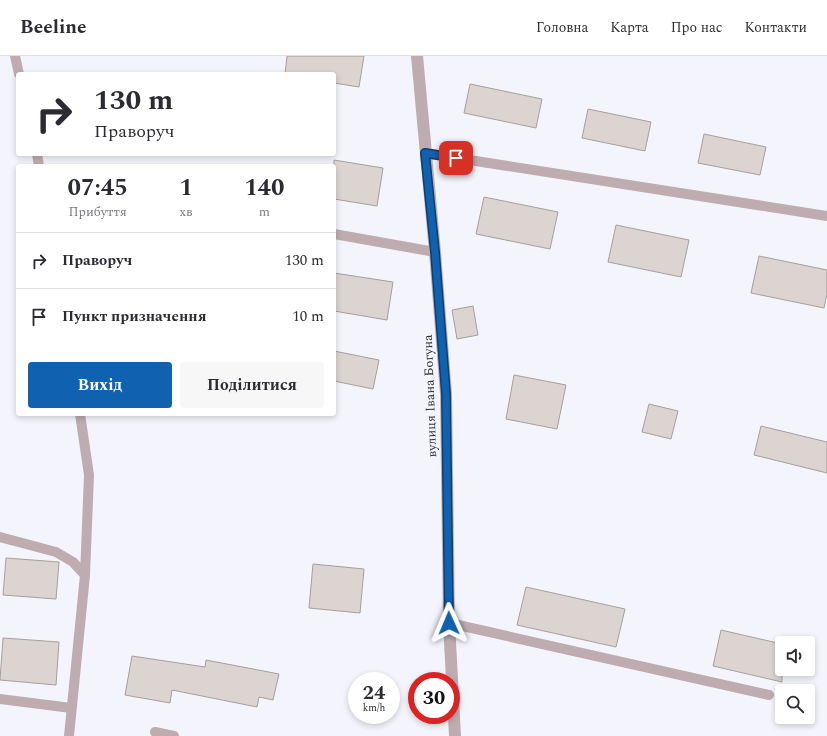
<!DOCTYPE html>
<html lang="uk">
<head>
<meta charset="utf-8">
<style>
  :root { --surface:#fff; --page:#f7f7f7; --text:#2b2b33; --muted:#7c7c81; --line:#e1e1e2; --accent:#1062b0 }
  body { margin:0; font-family:Spectral,serif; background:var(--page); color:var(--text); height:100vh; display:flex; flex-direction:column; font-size:15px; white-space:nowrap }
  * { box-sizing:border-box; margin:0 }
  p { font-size:13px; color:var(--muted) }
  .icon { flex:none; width:22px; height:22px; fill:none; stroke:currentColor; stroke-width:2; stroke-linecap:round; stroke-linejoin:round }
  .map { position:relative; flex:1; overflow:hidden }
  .side { position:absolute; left:16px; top:108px; width:320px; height:252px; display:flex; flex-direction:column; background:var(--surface); border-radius:4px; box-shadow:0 2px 6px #0003 }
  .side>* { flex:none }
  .top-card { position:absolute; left:16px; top:16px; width:320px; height:84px; border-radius:4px; box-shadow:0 2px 6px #0003; background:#fff; color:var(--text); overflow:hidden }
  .controls { position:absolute; left:775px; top:580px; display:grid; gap:8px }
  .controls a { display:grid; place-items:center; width:40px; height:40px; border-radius:4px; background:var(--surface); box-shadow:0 2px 6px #0003; font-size:20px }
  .speed { position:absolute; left:348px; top:616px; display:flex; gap:8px; font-size:20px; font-weight:700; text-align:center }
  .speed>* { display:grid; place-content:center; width:52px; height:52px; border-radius:50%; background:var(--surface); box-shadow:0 2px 6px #0003; line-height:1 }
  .speed small { font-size:10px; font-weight:400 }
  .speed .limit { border:6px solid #d22; background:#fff; color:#111 }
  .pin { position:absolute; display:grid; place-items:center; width:34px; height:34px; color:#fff; margin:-17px; border-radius:8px; box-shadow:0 2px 6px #0006 }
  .me { position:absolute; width:44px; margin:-22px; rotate:359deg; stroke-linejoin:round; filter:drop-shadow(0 0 3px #0008) }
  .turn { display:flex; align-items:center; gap:14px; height:84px; padding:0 12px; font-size:18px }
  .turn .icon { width:52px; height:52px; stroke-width:2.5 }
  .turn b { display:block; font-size:28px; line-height:34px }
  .eta { display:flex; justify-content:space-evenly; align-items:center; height:68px; text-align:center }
  .eta b { font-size:24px; font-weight:700; line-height:28px }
  .cta { display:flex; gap:8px; margin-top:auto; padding:8px 12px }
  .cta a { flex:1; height:46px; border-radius:4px; background:var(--accent); color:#fff; font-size:16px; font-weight:700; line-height:46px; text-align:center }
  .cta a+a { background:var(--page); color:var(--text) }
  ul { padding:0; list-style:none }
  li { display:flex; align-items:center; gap:12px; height:56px; padding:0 12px; border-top:1px solid var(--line) }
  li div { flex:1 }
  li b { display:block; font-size:15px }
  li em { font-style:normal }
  header { display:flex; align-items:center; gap:24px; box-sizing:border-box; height:56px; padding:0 20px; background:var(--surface); border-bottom:1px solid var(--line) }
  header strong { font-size:19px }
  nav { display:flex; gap:22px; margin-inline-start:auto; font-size:14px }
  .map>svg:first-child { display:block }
  .building { fill:#dbd4d0; stroke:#a69f9c }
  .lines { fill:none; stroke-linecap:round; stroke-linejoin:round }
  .lane { stroke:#beacb0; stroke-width:10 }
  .street { stroke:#beacb0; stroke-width:12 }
  .route-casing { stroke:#0a4072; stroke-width:10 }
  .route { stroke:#1062b0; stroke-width:7 }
  .labels { text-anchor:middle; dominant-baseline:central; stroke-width:3.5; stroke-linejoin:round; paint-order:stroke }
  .street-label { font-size:13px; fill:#2f2f32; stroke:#f4f5fc }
</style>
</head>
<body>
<header>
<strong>Beeline</strong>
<nav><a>Головна</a><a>Карта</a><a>Про нас</a><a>Контакти</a></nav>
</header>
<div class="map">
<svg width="827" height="680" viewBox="0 0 827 680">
  <rect width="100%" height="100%" fill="#f4f5fc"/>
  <g class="building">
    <path d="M 287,0 L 364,0 L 359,31 L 334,27 L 334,18 L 285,18 Z"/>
    <path d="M 470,28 L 542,43 L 536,72 L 464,57 Z"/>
    <path d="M 588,53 L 651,66 L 645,95 L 582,82 Z"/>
    <path d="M 704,78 L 766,91 L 760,119 L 698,107 Z"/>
    <path d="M 334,104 L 383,112 L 377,150 L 334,143 Z"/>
    <path d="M 484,141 L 558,156 L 550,193 L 476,178 Z"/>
    <path d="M 616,169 L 689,184 L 681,221 L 608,206 Z"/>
    <path d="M 759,200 L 827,214 L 827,238 L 824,252 L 751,237 Z"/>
    <path d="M 334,217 L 393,226 L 387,264 L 334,255 Z"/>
    <path d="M 473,250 L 478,279 L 457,283 L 452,254 Z"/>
    <path d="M 334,295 L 379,304 L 373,333 L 334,325 Z"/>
    <path d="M 514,319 L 566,329 L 557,373 L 506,363 Z"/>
    <path d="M 649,348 L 678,355 L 671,383 L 642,376 Z"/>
    <path d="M 761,370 L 827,386 L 827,417 L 754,399 Z"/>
    <path d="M 6,502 L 59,506 L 56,543 L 3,539 Z"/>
    <path d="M 313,508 L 364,513 L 360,557 L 309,552 Z"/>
    <path d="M 526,531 L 625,553 L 616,591 L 517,569 Z"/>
    <path d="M 721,574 L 782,588 L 782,626 L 713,610 Z"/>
    <path d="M 3,582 L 59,586 L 56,629 L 0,624 Z"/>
    <path d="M 132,600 L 205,611 L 206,604 L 279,618 L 273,644 L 259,641 L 257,651 L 172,634 L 170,647 L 125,639 Z"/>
  </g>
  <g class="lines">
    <g class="lane">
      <path d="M 15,0 L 19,18"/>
      <path d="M 425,97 L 827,160"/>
      <path d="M 37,98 L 39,110"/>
      <path d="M 334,178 L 435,196"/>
      <path d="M 0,481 L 56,496 L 73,506 L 85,519"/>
      <path d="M 449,567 L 769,639"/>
      <path d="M 0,643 L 71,652"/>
      <path d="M 155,676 L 174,680"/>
      <path d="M 69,680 L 85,519 L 89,419 L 80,358"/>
    </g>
    <path class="street" d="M 417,0 L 435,196 L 446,338 L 449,567 L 455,680"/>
  </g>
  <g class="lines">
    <g class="route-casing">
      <path id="route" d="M 449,567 L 446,338 L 435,196 L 425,97 L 456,102"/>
    </g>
    <use href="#route" class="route"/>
  </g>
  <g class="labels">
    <g class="street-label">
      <text transform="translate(430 340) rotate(-92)">вулиця Івана Богуна</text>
    </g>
  </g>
</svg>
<div class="controls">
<a><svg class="icon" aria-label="sound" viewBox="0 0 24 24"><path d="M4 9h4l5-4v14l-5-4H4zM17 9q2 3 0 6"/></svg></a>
<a><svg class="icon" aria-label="search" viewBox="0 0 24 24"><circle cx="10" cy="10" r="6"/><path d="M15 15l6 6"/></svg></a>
</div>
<div class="speed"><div>24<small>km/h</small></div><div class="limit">30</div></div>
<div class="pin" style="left:456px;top:102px;background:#d93025"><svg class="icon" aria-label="arrive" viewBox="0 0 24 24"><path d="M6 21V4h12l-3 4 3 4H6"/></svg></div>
<svg class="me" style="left:449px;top:567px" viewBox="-20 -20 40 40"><path d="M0-17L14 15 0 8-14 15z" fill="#1062b0" stroke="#fff" stroke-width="4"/></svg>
<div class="top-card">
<div class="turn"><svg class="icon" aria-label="right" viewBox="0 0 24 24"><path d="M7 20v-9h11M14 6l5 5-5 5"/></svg><div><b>130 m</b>Праворуч</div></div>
</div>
<section class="side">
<div class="eta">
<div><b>07:45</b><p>Прибуття</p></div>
<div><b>1</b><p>хв</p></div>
<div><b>140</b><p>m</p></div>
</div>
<ul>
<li><svg class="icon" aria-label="right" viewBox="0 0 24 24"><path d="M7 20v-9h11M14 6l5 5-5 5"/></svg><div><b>Праворуч</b></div><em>130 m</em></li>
<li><svg class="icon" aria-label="arrive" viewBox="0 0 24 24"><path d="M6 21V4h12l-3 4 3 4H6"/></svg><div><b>Пункт призначення</b></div><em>10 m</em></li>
</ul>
<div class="cta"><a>Вихід</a><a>Поділитися</a></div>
</section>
</div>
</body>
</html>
